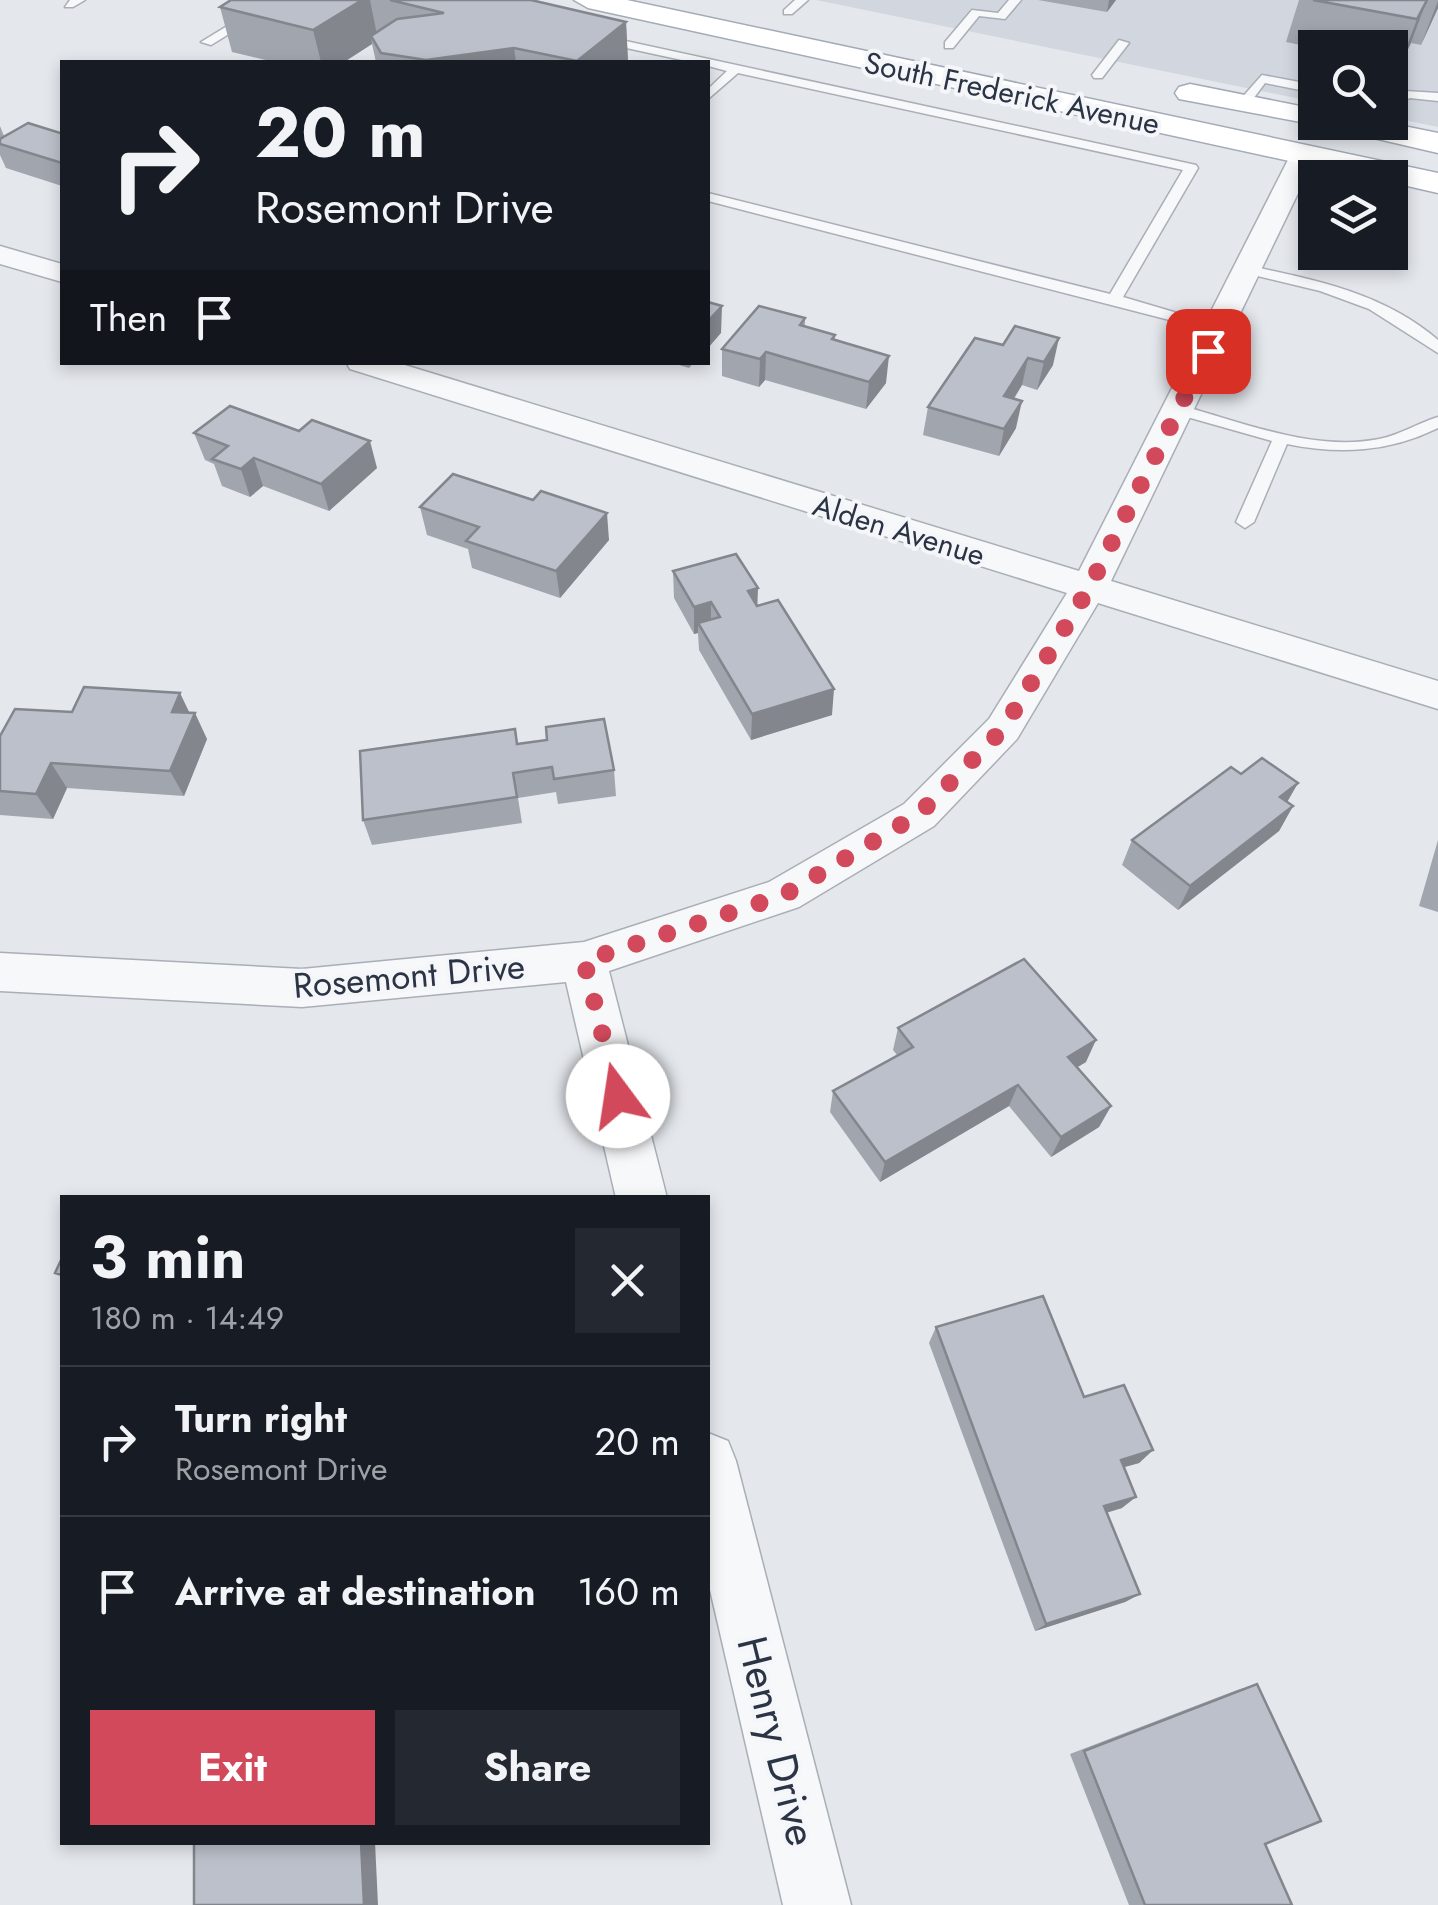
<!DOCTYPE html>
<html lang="en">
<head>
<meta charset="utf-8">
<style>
  :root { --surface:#171b24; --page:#242831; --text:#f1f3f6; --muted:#9ea1a6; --line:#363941; --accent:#d1495b }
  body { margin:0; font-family:Jost,sans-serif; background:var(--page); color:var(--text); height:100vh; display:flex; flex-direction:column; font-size:38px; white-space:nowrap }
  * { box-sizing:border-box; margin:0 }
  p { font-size:32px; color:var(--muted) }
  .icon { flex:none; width:55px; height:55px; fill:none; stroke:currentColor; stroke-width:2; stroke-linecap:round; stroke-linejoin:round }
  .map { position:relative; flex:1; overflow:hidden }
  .drawer { position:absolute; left:60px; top:1195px; width:650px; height:650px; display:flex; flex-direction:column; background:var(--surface); border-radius:0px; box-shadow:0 5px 15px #0003 }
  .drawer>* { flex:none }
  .hud { position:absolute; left:60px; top:60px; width:650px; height:305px; border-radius:0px; box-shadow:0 5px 15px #0003; background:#171b24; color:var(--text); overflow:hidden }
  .controls { position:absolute; left:1298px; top:30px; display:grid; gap:20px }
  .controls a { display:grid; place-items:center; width:110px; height:110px; border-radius:0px; background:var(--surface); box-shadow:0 5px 15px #0003; font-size:50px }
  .pin { position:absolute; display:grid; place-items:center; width:85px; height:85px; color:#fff; margin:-42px; border-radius:20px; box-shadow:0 5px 15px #0006 }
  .me { position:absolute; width:110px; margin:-55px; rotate:346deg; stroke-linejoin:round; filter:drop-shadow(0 0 8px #0008) }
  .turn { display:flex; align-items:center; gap:35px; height:210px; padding:0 30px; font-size:45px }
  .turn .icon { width:130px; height:130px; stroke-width:2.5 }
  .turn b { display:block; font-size:70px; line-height:85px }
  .then { display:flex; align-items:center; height:95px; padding:0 30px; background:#0003; gap:20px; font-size:38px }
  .round { display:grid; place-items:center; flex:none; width:105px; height:105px; border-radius:0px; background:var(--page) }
  .summary { display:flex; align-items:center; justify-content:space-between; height:170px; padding:0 30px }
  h1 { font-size:60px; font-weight:700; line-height:75px }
  .primary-button { display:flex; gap:20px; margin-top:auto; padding:20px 30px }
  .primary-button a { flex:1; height:115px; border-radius:0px; background:var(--accent); color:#fff; font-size:40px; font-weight:700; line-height:115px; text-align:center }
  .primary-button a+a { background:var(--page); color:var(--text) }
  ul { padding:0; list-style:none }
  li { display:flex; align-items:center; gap:30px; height:150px; padding:0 30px; border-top:2px solid var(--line) }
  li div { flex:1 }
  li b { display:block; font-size:38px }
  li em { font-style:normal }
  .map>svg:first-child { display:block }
  .built { fill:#d2d6de }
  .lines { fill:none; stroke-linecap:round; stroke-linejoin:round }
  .service-casing { stroke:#a9aeb7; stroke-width:3 }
  .minor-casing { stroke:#a9aeb7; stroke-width:3 }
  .primary-casing { stroke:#a3abb8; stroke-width:3 }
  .service { fill:#f7f8fa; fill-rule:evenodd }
  .minor { fill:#f7f8fa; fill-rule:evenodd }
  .primary { fill:#fff; fill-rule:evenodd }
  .wall { fill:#a1a5ae }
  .shaded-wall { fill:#83868d }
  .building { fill:#bbc0ca; stroke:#83868d; stroke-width:2.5 }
  .route { stroke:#d1495b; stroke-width:18; stroke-dasharray:0 32.4 }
  .labels { text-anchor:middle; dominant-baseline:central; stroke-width:8; stroke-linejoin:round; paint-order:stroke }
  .far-street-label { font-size:30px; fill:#2b3445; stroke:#f4f6f9 }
  .street-label { font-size:35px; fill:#2b3445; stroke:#f4f6f9 }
  .near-street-label { font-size:42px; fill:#2b3445; stroke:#f4f6f9 }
</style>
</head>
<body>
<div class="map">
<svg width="1438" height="1905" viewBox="0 0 1438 1905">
  <rect width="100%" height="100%" fill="#e4e7ec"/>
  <path class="built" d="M 816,0 L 1438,0 L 1438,127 L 1390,117 L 1390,48 L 1315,48 L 1315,102 Z"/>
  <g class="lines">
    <g class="service-casing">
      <g id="service">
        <path d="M 70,0 L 85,0 L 73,7 L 65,7 Z"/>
        <path d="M 270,0 L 284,0 L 211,45 L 201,42 Z"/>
        <path d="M 795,0 L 808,0 L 792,14 L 784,14 L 784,10 Z"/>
        <path d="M 1009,0 L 1021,0 L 1005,19 L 979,16 L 953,48 L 945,48 L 945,42 L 972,10 L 998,13 Z"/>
        <path d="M 598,35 L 1196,165 L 1198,168 L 1123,297 L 1228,328 L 1220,333 L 708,201 L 708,193 L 1110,294 L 1183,170 L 738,73 L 708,99 L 708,89 L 727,71 L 708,66 L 708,62 L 691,62 L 594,41 L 594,37 Z"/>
        <path d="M 1119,40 L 1129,43 L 1102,78 L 1094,78 L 1092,75 Z"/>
        <path d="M 1262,75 L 1315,85 L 1315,93 L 1265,83 L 1247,107 L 1239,107 L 1239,101 Z"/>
        <path d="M 1405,91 L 1438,93 L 1438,101 L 1410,98 L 1390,106 L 1390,97 Z"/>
        <path d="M 1250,266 C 1317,280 1385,294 1438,340 L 1438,353 L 1369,309 L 1320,291 L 1245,273 L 1243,270 Z"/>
        <path d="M 1179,405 C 1243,422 1312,452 1379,439 C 1400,435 1418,423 1438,417 L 1438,428 C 1389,452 1340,455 1287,444 L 1254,522 L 1245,528 L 1236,522 L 1272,441 L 1173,413 L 1173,407 Z"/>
      </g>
    </g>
    <g class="minor-casing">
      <g id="minor">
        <path d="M 1303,148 L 1316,156 L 1111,581 L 1438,681 L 1438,709 L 1098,603 L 1017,739 L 934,826 L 799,907 L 609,971 L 667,1198 L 616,1198 L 566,982 L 302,1007 L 0,991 L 0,953 L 302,969 L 584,942 L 769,882 L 904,804 L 989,719 L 1067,593 L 350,369 L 346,362 L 395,362 L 1079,571 L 1290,156 Z"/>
        <path d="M 0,246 L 62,264 L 62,282 L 0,264 Z"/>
        <path d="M 708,1433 L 728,1441 L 736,1461 L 851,1905 L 783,1905 L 708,1581 Z"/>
      </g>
    </g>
    <g class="primary-casing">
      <g id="primary">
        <path d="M 574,0 L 627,0 L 1438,173 L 1438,193 L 1390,182 L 1390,178 L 1367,178 L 588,8 Z"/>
        <path d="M 1190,84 L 1315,109 L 1315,122 L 1384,122 L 1438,133 L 1438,153 L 1322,126 L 1179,99 L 1175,93 L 1179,87 Z"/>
      </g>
    </g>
    <use href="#service" class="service"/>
    <use href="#minor" class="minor"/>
    <use href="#primary" class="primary"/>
  </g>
  <g class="wall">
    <path d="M 231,0 L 531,0 L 626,22 L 628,62 L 376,62 L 372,44 L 344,62 L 274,62 L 232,52 L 220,7 Z"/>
    <path d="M 1038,0 L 1116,0 L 1107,12 Z"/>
    <path d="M 1299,0 L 1438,0 L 1438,8 L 1421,45 L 1411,43 L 1400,65 L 1390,63 L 1390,48 L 1315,48 L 1286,42 Z"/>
    <path d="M 1315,68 L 1315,84 L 1310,83 Z"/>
    <path d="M 0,126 L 4,136 L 62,132 L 62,186 L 6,168 L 0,155 Z"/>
    <path d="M 805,318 L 805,327 L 835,335 L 835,340 L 886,383 L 866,409 L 765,380 L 759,387 L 722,376 L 722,349 Z"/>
    <path d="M 1003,345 L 1053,365 L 1037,390 L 1022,385 L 1014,399 L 1016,428 L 999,456 L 923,435 L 928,407 Z"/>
    <path d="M 669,362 L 694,362 L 689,368 Z"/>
    <path d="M 194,433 L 377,468 L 329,511 L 263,486 L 250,497 L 222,486 L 214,464 L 205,460 Z"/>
    <path d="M 420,507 L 609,540 L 560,598 L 472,568 L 468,549 L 427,535 Z"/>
    <path d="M 673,571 L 758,606 L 832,715 L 751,740 L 699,650 L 698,633 L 694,634 L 674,598 Z"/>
    <path d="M 72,712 L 190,713 L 207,739 L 184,796 L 67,788 L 53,819 L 0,815 L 0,736 Z"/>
    <path d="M 518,744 L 614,770 L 616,796 L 558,804 L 556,792 L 518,798 L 522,823 L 372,845 L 363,820 Z"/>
    <path d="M 1241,774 L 1298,783 L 1287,802 L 1293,806 L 1279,831 L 1178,910 L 1122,865 L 1132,840 Z"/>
    <path d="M 1438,840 L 1438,912 L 1419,906 Z"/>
    <path d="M 898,1028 L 1086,1062 L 1077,1067 L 1111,1106 L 1099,1127 L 1051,1157 L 1009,1106 L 880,1182 L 830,1112 L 833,1091 L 897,1055 L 893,1050 Z"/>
    <path d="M 936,1327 L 1084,1397 L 1153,1450 L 1139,1463 L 1124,1467 L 1122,1508 L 1106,1513 L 1140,1594 L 1125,1602 L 1035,1631 L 929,1343 Z"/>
    <path d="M 1257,1684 L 1265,1844 L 1292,1905 L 1129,1905 L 1070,1754 L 1237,1690 Z"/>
  </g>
  <g class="shaded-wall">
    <path d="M 362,0 L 370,0 L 378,40 L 371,36 L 372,44 L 344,62 L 321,62 L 313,30 Z"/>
    <path d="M 1109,0 L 1116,0 L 1107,12 Z"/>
    <path d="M 1427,0 L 1410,45 L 1400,65 L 1417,19 Z"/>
    <path d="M 1438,1 L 1438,8 L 1421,45 Z"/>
    <path d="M 626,22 L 628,62 L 577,62 L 577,61 Z"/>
    <path d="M 514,48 L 516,62 L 427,62 L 426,60 Z"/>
    <path d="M 722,306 L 721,333 L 708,348 L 708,321 Z"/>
    <path d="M 1059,338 L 1053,365 L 1037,390 L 1044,362 Z"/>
    <path d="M 766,352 L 765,380 L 759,387 L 760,359 Z"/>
    <path d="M 889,356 L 886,383 L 866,409 L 869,382 Z"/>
    <path d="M 1028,358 L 1022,385 L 998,423 L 1004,396 Z"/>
    <path d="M 1022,401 L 1016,428 L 999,456 L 1004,429 Z"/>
    <path d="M 370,441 L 377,468 L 329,511 L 321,484 Z"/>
    <path d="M 254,458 L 263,486 L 250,497 L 241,469 Z"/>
    <path d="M 607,513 L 609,540 L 560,598 L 556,571 Z"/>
    <path d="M 758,588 L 757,615 L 748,591 Z"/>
    <path d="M 711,602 L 711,629 L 698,623 L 698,633 L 694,634 L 694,607 Z"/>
    <path d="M 834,689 L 832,715 L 751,740 L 752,714 Z"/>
    <path d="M 180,693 L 192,718 L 195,713 L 207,739 L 184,796 L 170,771 L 172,712 Z"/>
    <path d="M 51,763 L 67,788 L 53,819 L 36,794 Z"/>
    <path d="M 1298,783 L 1283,809 L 1280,797 Z"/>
    <path d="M 1293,806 L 1279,831 L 1178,910 L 1190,886 Z"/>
    <path d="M 1096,1040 L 1086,1062 L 1058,1079 L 1068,1057 Z"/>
    <path d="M 1018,1085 L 1009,1106 L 880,1182 L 885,1162 Z"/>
    <path d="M 1111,1106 L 1099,1127 L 1051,1157 L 1061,1137 Z"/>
    <path d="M 1153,1450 L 1139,1463 L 1107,1472 L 1121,1460 Z"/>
    <path d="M 1136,1497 L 1122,1508 L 1091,1517 L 1104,1506 Z"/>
    <path d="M 1140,1594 L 1125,1602 L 1035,1631 L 1046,1624 Z"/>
    <path d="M 361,1842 L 375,1842 L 378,1905 L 364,1905 Z"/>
  </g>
  <g class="building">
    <path d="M 231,0 L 362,0 L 313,30 L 220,7 Z"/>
    <path d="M 390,0 L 531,0 L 626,22 L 577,61 L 514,48 L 426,60 L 381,53 L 371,36 L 397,19 L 444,13 Z"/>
    <path d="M 1313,0 L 1427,0 L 1417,19 Z"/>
    <path d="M 28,123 L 60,133 L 62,132 L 62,163 L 0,144 L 0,139 Z"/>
    <path d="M 708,302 L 722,306 L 708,321 Z"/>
    <path d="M 759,306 L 805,318 L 800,325 L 835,335 L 832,339 L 889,356 L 869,382 L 766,352 L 760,359 L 722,349 Z"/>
    <path d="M 1015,326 L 1059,338 L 1044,362 L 1028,358 L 1004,396 L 1022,401 L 1004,429 L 928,407 L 975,338 L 1003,345 Z"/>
    <path d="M 230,406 L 299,431 L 312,420 L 370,441 L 321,484 L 254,458 L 241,469 L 212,459 L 228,446 L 194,433 Z"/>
    <path d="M 453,474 L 533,500 L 541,491 L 607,513 L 556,571 L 466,541 L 479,527 L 420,507 Z"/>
    <path d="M 736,554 L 758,588 L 748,591 L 757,606 L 778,600 L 834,689 L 752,714 L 698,623 L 720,617 L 711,602 L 694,607 L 673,571 Z"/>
    <path d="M 84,687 L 180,693 L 172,712 L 195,713 L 170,771 L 51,763 L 36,794 L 0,791 L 0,736 L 15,709 L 72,712 Z"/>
    <path d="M 604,719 L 614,770 L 554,779 L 552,767 L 513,773 L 517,797 L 363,820 L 360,751 L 515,729 L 517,744 L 547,740 L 546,727 Z"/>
    <path d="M 1262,758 L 1298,783 L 1280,797 L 1293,806 L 1190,886 L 1132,840 L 1231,767 L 1241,774 Z"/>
    <path d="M 1024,959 L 1096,1040 L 1068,1057 L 1111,1106 L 1061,1137 L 1018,1085 L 885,1162 L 833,1091 L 913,1047 L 898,1028 Z"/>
    <path d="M 62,1258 L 62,1275 L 55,1273 Z"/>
    <path d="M 1043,1296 L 1084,1397 L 1124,1385 L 1153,1450 L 1121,1460 L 1136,1497 L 1104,1506 L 1140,1594 L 1046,1624 L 936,1327 Z"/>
    <path d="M 1257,1684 L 1321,1821 L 1265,1844 L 1292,1905 L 1145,1905 L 1084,1751 Z"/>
    <path d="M 194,1842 L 361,1842 L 364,1905 L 194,1905 Z"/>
  </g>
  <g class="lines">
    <path class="route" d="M 618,1096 L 584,961 L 784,895 L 919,814 L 1003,729 L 1089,588 L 1208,351"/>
  </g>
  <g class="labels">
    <g class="far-street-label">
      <text transform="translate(1012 93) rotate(12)">South Frederick Avenue</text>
      <text transform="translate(899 530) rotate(17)">Alden Avenue</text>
    </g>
    <g class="street-label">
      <text transform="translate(409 976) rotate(-5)">Rosemont Drive</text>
    </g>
    <g class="near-street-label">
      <text transform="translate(777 1741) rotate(76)">Henry Drive</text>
    </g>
  </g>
</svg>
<div class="controls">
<a><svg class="icon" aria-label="search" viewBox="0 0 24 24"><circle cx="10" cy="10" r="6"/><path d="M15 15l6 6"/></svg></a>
<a><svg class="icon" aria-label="layers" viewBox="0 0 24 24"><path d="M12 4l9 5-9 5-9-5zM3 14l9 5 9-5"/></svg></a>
</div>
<div class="pin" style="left:1208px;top:351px;background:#d93025"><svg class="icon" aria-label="arrive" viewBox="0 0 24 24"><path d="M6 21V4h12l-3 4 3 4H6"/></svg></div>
<svg class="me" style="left:618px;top:1096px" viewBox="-20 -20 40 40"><circle r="19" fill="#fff"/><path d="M0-13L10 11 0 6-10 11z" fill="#d1495b"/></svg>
<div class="hud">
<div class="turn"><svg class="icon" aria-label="right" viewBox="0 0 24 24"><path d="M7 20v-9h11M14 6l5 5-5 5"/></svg><div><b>20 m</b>Rosemont Drive</div></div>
<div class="then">Then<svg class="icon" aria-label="arrive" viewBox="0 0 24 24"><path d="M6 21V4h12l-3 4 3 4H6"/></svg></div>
</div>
<section class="drawer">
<div class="summary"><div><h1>3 min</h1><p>180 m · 14:49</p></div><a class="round"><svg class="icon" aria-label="close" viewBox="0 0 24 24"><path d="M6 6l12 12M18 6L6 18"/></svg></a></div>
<ul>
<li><svg class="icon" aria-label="right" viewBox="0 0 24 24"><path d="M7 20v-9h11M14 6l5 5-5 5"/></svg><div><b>Turn right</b><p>Rosemont Drive</p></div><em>20 m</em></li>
<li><svg class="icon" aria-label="arrive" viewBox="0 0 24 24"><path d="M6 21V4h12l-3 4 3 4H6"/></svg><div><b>Arrive at destination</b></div><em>160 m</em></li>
</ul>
<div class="primary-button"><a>Exit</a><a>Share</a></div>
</section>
</div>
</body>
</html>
